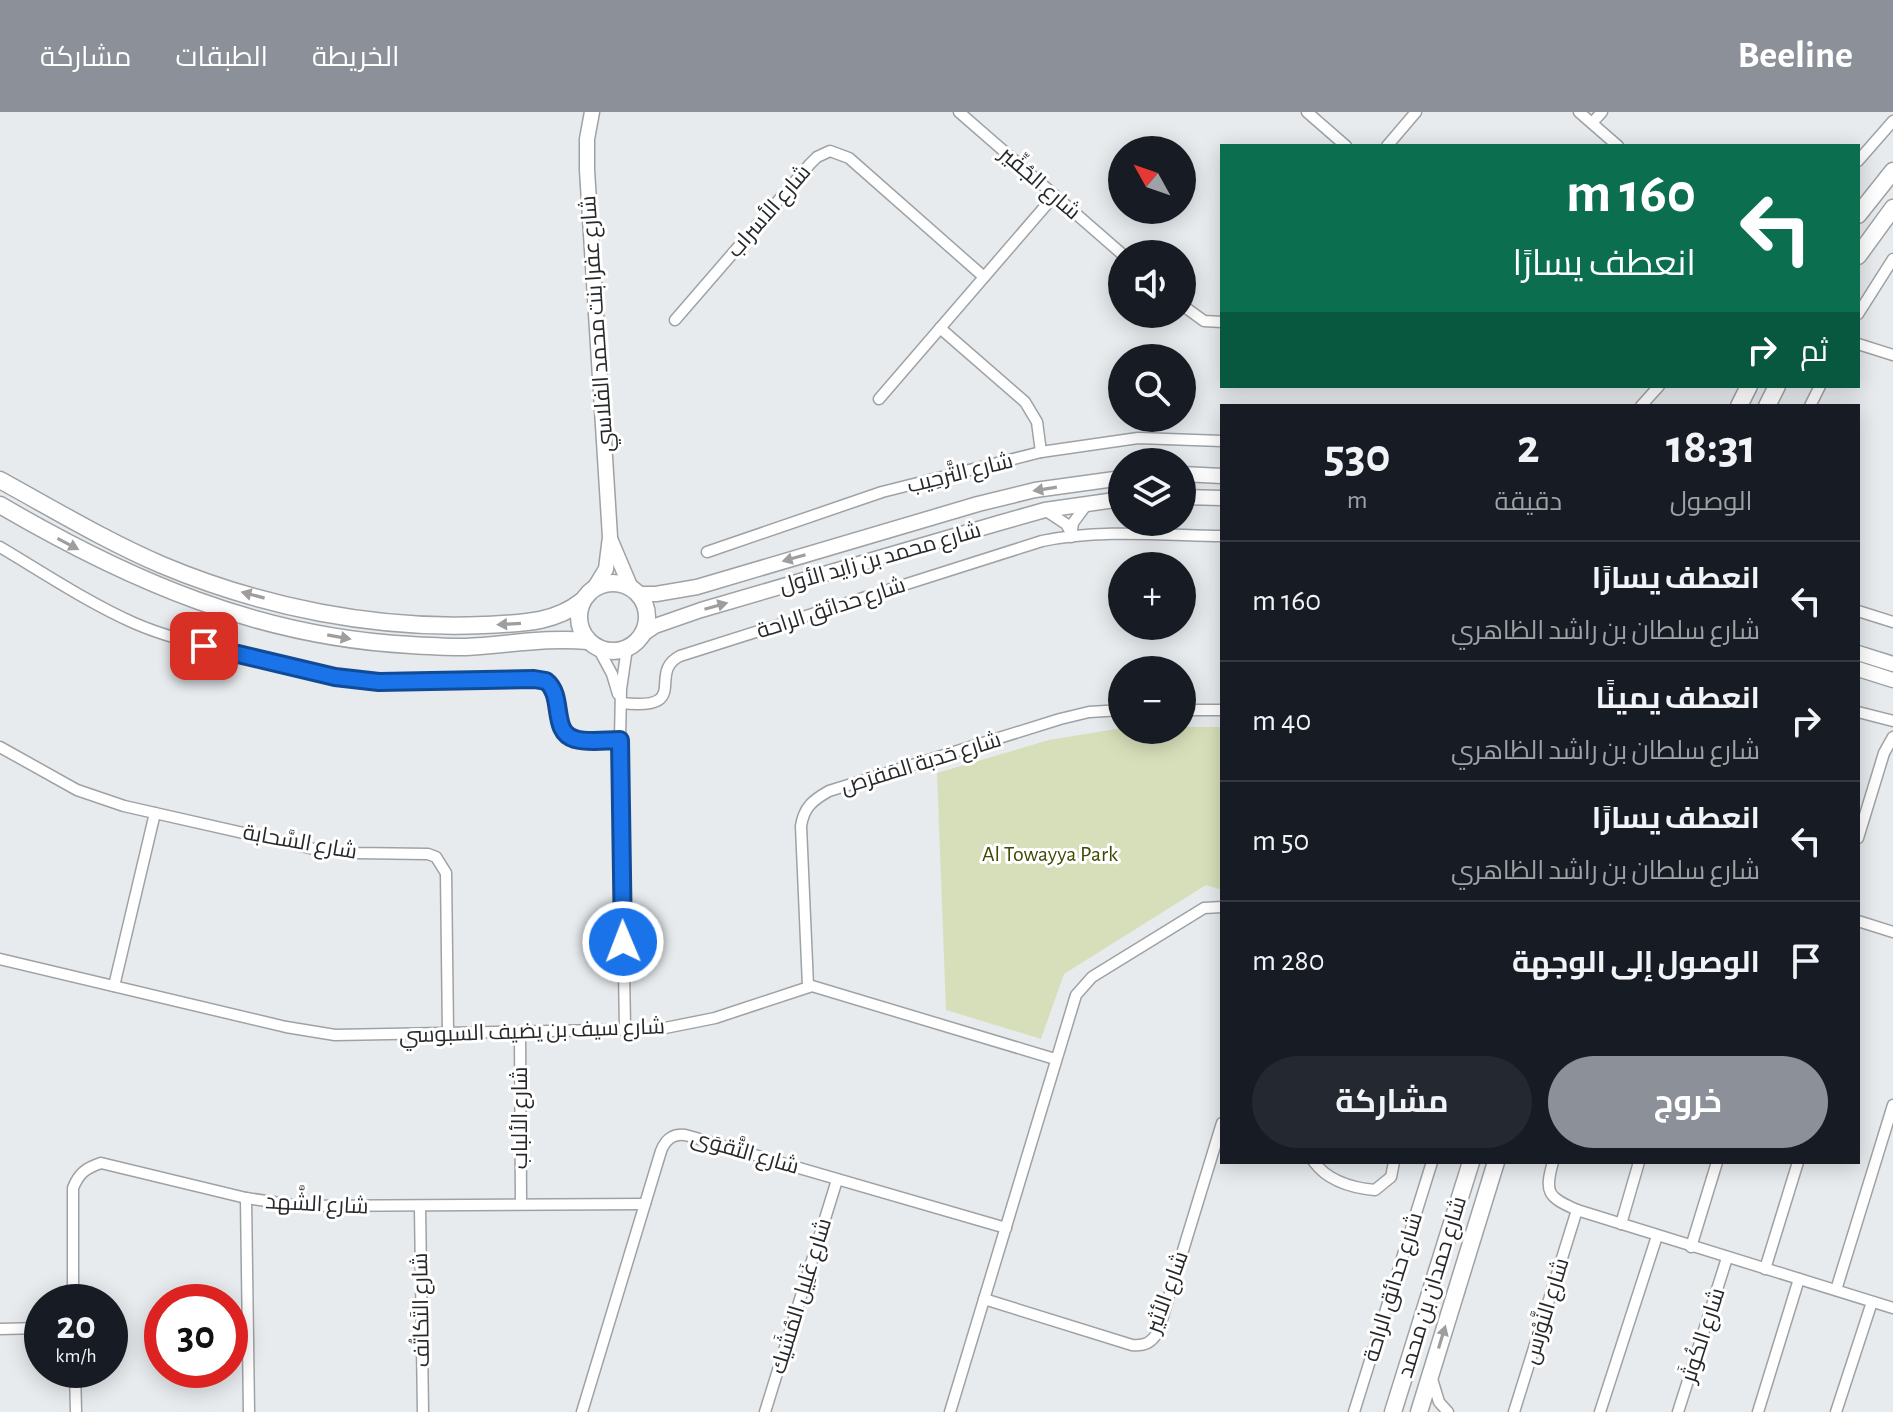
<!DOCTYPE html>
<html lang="ar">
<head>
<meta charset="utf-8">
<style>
  :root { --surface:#171b24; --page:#242831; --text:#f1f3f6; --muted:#9ea1a6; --line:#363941; --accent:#8c9099 }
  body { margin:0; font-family:"Alegreya Sans",Cairo,sans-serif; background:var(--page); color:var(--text); direction:rtl; height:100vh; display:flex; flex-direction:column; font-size:30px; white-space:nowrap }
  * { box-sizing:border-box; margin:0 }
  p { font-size:26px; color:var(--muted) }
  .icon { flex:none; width:44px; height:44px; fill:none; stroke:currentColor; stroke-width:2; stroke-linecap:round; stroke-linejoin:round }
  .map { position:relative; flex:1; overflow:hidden; direction:ltr }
  .panel { position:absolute; left:1220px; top:292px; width:640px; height:760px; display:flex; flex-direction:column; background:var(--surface); border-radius:0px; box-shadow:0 4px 20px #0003; direction:rtl }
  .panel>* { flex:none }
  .banner { position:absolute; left:1220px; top:32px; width:640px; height:244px; border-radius:0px; box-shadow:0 4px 20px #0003; direction:rtl; background:#0b6e4f; color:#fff; overflow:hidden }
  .needle { width:52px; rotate:310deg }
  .tools { position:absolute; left:1108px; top:24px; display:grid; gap:16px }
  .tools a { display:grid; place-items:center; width:88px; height:88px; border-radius:50%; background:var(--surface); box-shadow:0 4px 20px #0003; font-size:40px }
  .speed { position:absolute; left:24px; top:1172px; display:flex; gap:16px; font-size:40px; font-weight:700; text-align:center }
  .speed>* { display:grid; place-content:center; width:104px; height:104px; border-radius:50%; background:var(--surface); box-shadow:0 4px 20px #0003; line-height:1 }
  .speed small { font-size:20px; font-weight:400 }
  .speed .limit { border:12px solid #d22; background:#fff; color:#111 }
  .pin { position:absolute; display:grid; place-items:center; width:68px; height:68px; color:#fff; margin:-34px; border-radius:16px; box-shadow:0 4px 12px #0006 }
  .me { position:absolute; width:88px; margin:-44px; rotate:359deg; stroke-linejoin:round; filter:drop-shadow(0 0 6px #0008) }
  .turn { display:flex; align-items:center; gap:28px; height:168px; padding:0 32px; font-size:36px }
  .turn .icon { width:104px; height:104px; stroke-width:2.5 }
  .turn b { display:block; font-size:56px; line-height:68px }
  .then { display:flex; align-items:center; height:76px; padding:0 32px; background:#0003; gap:16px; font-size:30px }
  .eta { display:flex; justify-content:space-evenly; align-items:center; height:136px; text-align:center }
  .eta b { font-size:48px; font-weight:700; line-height:56px }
  .button { display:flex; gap:16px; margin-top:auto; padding:16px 32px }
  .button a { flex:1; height:92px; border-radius:48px; background:var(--accent); color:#fff; font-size:32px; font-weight:700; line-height:92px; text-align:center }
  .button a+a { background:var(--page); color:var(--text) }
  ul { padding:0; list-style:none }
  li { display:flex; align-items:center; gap:24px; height:120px; padding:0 32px; border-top:2px solid var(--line) }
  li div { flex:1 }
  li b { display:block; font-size:30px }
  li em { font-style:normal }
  header { display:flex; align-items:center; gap:48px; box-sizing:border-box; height:112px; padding:0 40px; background:var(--accent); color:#fff }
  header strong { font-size:38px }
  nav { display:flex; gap:44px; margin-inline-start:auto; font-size:28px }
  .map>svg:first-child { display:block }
  .green { fill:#d7dfba }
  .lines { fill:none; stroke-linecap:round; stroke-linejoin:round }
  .street-casing { stroke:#9fa2a5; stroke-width:13 }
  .secondary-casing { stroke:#9fa2a5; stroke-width:17 }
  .primary-casing { stroke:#9fa2a5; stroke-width:19 }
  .street { stroke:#fff; stroke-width:10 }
  .secondary { stroke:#fff; stroke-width:14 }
  .primary { stroke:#fff; stroke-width:16 }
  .oneway { fill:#9e9e9f }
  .route-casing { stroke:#114b97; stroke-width:20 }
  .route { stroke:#1a73e8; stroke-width:14 }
  .labels { text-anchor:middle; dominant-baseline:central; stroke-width:6; stroke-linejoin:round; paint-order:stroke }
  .street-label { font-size:22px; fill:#27282a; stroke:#fff }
  .park-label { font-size:22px; fill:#414a02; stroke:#fff }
</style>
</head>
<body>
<header>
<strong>Beeline</strong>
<nav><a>الخريطة</a><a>الطبقات</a><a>مشاركة</a></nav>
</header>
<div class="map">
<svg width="1893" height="1300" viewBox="0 0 1893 1300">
  <rect width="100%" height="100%" fill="#e7ebee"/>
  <path class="green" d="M 1182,615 L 1222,615 L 1222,778 L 1206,773 L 1064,862 L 1041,927 L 946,898 L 937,661 L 1049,628 L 1122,616 L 1122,618 L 1182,618 Z"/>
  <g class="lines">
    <g class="street-casing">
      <g id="street">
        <path d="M 959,0 L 1122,142"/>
        <path d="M 1307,0 L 1346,34"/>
        <path d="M 1579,0 L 1618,34"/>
        <path d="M 1592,11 L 1602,0"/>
        <path d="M 1387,34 L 1416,0"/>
        <path d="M 1858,49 L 1893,9"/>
        <path d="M 1182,193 L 1204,209 L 1222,210"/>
        <path d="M 1858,202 L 1893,147"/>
        <path d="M 675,208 L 810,52 L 817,45 L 830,39 L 849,46 L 984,165"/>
        <path d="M 940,216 L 1025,290 L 1037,310 L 1041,340"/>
        <path d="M 1858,232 L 1893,243"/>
        <path d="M 879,287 L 1054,84"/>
        <path d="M 1641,294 L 1659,274"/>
        <path d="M 1810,294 L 1820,274"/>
        <path d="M 1045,398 L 1066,412 L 1070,419"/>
        <path d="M 1071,425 L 1073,411 L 1087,392"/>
        <path d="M 0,435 C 44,461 87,490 134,511 C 168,526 204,533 240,542 C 287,553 331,565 379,570 L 541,567 L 555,577 C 559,587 557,598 559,609 C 564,636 600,628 620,628"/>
        <path d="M 707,440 L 882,380 L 1041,340 L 1138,326 L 1222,329"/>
        <path d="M 1858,499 L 1893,510"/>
        <path d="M 598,536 L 612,562 L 618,582"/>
        <path d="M 621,591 C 693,599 646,561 680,544 L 1042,429 C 1100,417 1163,423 1222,424"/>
        <path d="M 1182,598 L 1222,598"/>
        <path d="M 1858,600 L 1893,609"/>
        <path d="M 0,635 L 77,678 L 124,694 L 314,737 L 355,741 L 428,742 L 436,745 L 446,761 L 448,921"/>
        <path d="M 1858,726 L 1884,641 L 1893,625"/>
        <path d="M 1858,809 L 1893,820"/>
        <path d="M 0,847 L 286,915 L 335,923 L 660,917 L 715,906 L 812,874 L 1055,947"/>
        <path d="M 114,874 L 155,701"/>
        <path d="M 808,874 L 801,714 C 804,695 813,688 829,679 L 1060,607 L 1089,600 L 1122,598"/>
        <path d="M 625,916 L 620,628 L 621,577 L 627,536"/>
        <path d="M 520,919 L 521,1092"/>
        <path d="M 1314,1050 C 1328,1069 1353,1076 1375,1078 L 1391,1065 L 1394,1050"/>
        <path d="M 1553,1050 C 1544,1081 1548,1085 1577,1098 L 1893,1196"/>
        <path d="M 246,1086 L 249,1300"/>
        <path d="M 420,1095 L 423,1300"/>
        <path d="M 1621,1112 L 1639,1050"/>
        <path d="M 1691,1135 L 1717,1050"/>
        <path d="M 1765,1157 L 1798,1050"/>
        <path d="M 1836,1178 L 1893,993"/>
        <path d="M 984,1187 L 1132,1233 C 1145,1234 1151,1231 1158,1220 L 1222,1011"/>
        <path d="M 73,1190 L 73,1076 C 79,1061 86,1056 101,1051 L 246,1086 L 300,1094 L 645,1092"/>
        <path d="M 0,1217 L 42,1216"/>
        <path d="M 75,1258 L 76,1300"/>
        <path d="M 1432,1267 L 1439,1290 L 1448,1300"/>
        <path d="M 582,1300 L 661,1039 C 666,1026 675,1020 689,1024 L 1006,1116"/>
        <path d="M 765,1300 L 837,1068"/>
        <path d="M 950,1300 L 1076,883 L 1092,865 L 1204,796 L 1222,795"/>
        <path d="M 1354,1300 L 1432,1050"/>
        <path d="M 1514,1300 L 1577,1098"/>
        <path d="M 1600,1300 L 1657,1124"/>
        <path d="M 1678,1300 L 1727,1146"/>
        <path d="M 1758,1300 L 1799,1167"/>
        <path d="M 1836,1300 L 1872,1190"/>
      </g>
    </g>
    <g class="secondary-casing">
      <g id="secondary">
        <path d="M 592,0 L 587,27 L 587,58 L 610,425 L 606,457 L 595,475"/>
        <path d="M 1182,362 L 1222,364"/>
        <path d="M 1182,385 L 1222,386"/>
        <path d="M 611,429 L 630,474"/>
        <path d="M 639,482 L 656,482 L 697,475 L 978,392 L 1035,378 L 1122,366"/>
        <path d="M 643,522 L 655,514 L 701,498 L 999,411 L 1045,398 L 1122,387"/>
        <path d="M 1858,541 L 1893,552"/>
        <path d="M 1858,557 L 1893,568"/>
      </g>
    </g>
    <g class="primary-casing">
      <g id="primary">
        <path d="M 1858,103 L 1893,59"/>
        <path d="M 1858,144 L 1893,96"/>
        <path d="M 1739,294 L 1749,274"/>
        <path d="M 1767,294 L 1777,274"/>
        <path d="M 0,368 C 53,397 106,429 162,453 C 262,495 376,518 484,513 C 519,511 553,512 582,489"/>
        <path d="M 0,393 C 130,469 259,525 411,533 C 430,534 448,535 466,535 C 507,533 547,525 588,529"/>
        <circle cx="613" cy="505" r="34"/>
        <path d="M 1393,1300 L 1471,1050"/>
        <path d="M 1419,1300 L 1496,1050"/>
      </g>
    </g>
    <use href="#street" class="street"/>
    <use href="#secondary" class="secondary"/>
    <use href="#primary" class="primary"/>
  </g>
  <defs><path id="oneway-solid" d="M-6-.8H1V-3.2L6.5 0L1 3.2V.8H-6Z" transform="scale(2)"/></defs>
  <g class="oneway">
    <use href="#oneway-solid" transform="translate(1045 377) rotate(171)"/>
    <use href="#oneway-solid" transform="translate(68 432) rotate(28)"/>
    <use href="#oneway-solid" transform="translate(794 446) rotate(164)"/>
    <use href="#oneway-solid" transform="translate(253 483) rotate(-165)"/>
    <use href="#oneway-solid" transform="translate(716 494) rotate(-16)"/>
    <use href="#oneway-solid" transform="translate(509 512) rotate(177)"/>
    <use href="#oneway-solid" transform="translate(339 525) rotate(10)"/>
    <use href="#oneway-solid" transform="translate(1442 1225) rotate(-73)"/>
  </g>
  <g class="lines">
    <g class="route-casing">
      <path id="route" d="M 204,534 L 335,565 L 379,570 L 534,567 L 546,569 C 565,584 550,620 575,627 C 588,631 606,628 620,628 L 623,830"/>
    </g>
    <use href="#route" class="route"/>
  </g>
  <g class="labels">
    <g class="street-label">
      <text transform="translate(1040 71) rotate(41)">شارع الجُفِّير</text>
      <text transform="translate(769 99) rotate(-49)">شارع الأسراب</text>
      <text transform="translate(597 212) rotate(-94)">شارع عفرا بنت محمد الفلاسي</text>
      <text transform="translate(960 361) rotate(-14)">شارع التَّرحِيب</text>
      <text transform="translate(880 446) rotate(-16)">شارع محمد بن زايد الأول</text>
      <text transform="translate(831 496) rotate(-18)">شارع حدائق الراحة</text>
      <text transform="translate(921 651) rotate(-17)">شارع حَدبة المَفرَص</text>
      <text transform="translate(300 730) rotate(10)">شارع السَّحابة</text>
      <text transform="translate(532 919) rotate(-2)">شارع سيف بن يضيف السبوسي</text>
      <text transform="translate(520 1006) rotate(-90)">شارع الألباب</text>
      <text transform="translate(745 1040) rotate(16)">شارع التَّقوَى</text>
      <text transform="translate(317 1092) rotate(3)">شارع الشَّهد</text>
      <text transform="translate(1393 1175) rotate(-73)">شارع حدائق الراحة</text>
      <text transform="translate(1432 1175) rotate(-73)">شارع حمدان بن محمد</text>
      <text transform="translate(1167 1180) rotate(-70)">شارع الأثير</text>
      <text transform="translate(801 1184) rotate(-73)">شارع غَلِيل المُشَيك</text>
      <text transform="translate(421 1198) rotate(-91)">شارع التَكاتُف</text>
      <text transform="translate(1546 1199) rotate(-73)">شارع النَّوْرَس</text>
      <text transform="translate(1703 1223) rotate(-72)">شارع الكُوثَر</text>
    </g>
    <g class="park-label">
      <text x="1050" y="742">Al Towayya Park</text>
    </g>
  </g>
</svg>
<div class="tools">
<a><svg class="needle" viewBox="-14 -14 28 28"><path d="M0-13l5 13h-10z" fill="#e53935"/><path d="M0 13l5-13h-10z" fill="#9ea1a6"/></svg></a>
<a><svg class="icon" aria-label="sound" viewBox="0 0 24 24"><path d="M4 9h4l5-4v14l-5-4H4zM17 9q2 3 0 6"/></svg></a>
<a><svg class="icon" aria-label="search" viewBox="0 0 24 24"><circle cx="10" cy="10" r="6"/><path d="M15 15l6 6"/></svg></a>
<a><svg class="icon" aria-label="layers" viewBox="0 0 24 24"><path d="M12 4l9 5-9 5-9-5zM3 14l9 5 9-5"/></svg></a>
<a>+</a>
<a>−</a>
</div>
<div class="speed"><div>20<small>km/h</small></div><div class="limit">30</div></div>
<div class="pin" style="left:204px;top:534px;background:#d93025"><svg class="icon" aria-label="arrive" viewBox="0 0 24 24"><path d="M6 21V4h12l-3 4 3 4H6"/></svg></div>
<svg class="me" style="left:623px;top:830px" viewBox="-20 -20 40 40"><circle r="17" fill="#1a73e8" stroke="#fff" stroke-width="3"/><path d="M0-11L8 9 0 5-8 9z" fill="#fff"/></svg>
<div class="banner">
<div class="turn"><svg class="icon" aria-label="left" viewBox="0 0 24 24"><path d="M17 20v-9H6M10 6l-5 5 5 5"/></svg><div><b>160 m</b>انعطف يسارًا</div></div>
<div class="then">ثم<svg class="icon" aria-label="right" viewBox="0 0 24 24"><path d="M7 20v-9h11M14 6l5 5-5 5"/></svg></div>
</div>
<section class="panel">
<div class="eta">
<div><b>18:31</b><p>الوصول</p></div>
<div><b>2</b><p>دقيقة</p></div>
<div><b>530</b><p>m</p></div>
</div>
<ul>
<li><svg class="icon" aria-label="left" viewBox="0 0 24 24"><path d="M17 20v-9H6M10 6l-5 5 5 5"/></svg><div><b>انعطف يسارًا</b><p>شارع سلطان بن راشد الظاهري</p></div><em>160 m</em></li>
<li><svg class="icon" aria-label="right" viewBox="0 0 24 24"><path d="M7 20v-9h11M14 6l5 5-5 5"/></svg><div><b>انعطف يمينًا</b><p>شارع سلطان بن راشد الظاهري</p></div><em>40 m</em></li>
<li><svg class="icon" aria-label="left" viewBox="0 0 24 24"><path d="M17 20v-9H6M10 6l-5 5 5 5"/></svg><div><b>انعطف يسارًا</b><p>شارع سلطان بن راشد الظاهري</p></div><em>50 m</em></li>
<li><svg class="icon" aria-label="arrive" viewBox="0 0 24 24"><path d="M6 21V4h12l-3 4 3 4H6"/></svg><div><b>الوصول إلى الوجهة</b></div><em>280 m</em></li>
</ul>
<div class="button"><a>خروج</a><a>مشاركة</a></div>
</section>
</div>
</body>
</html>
